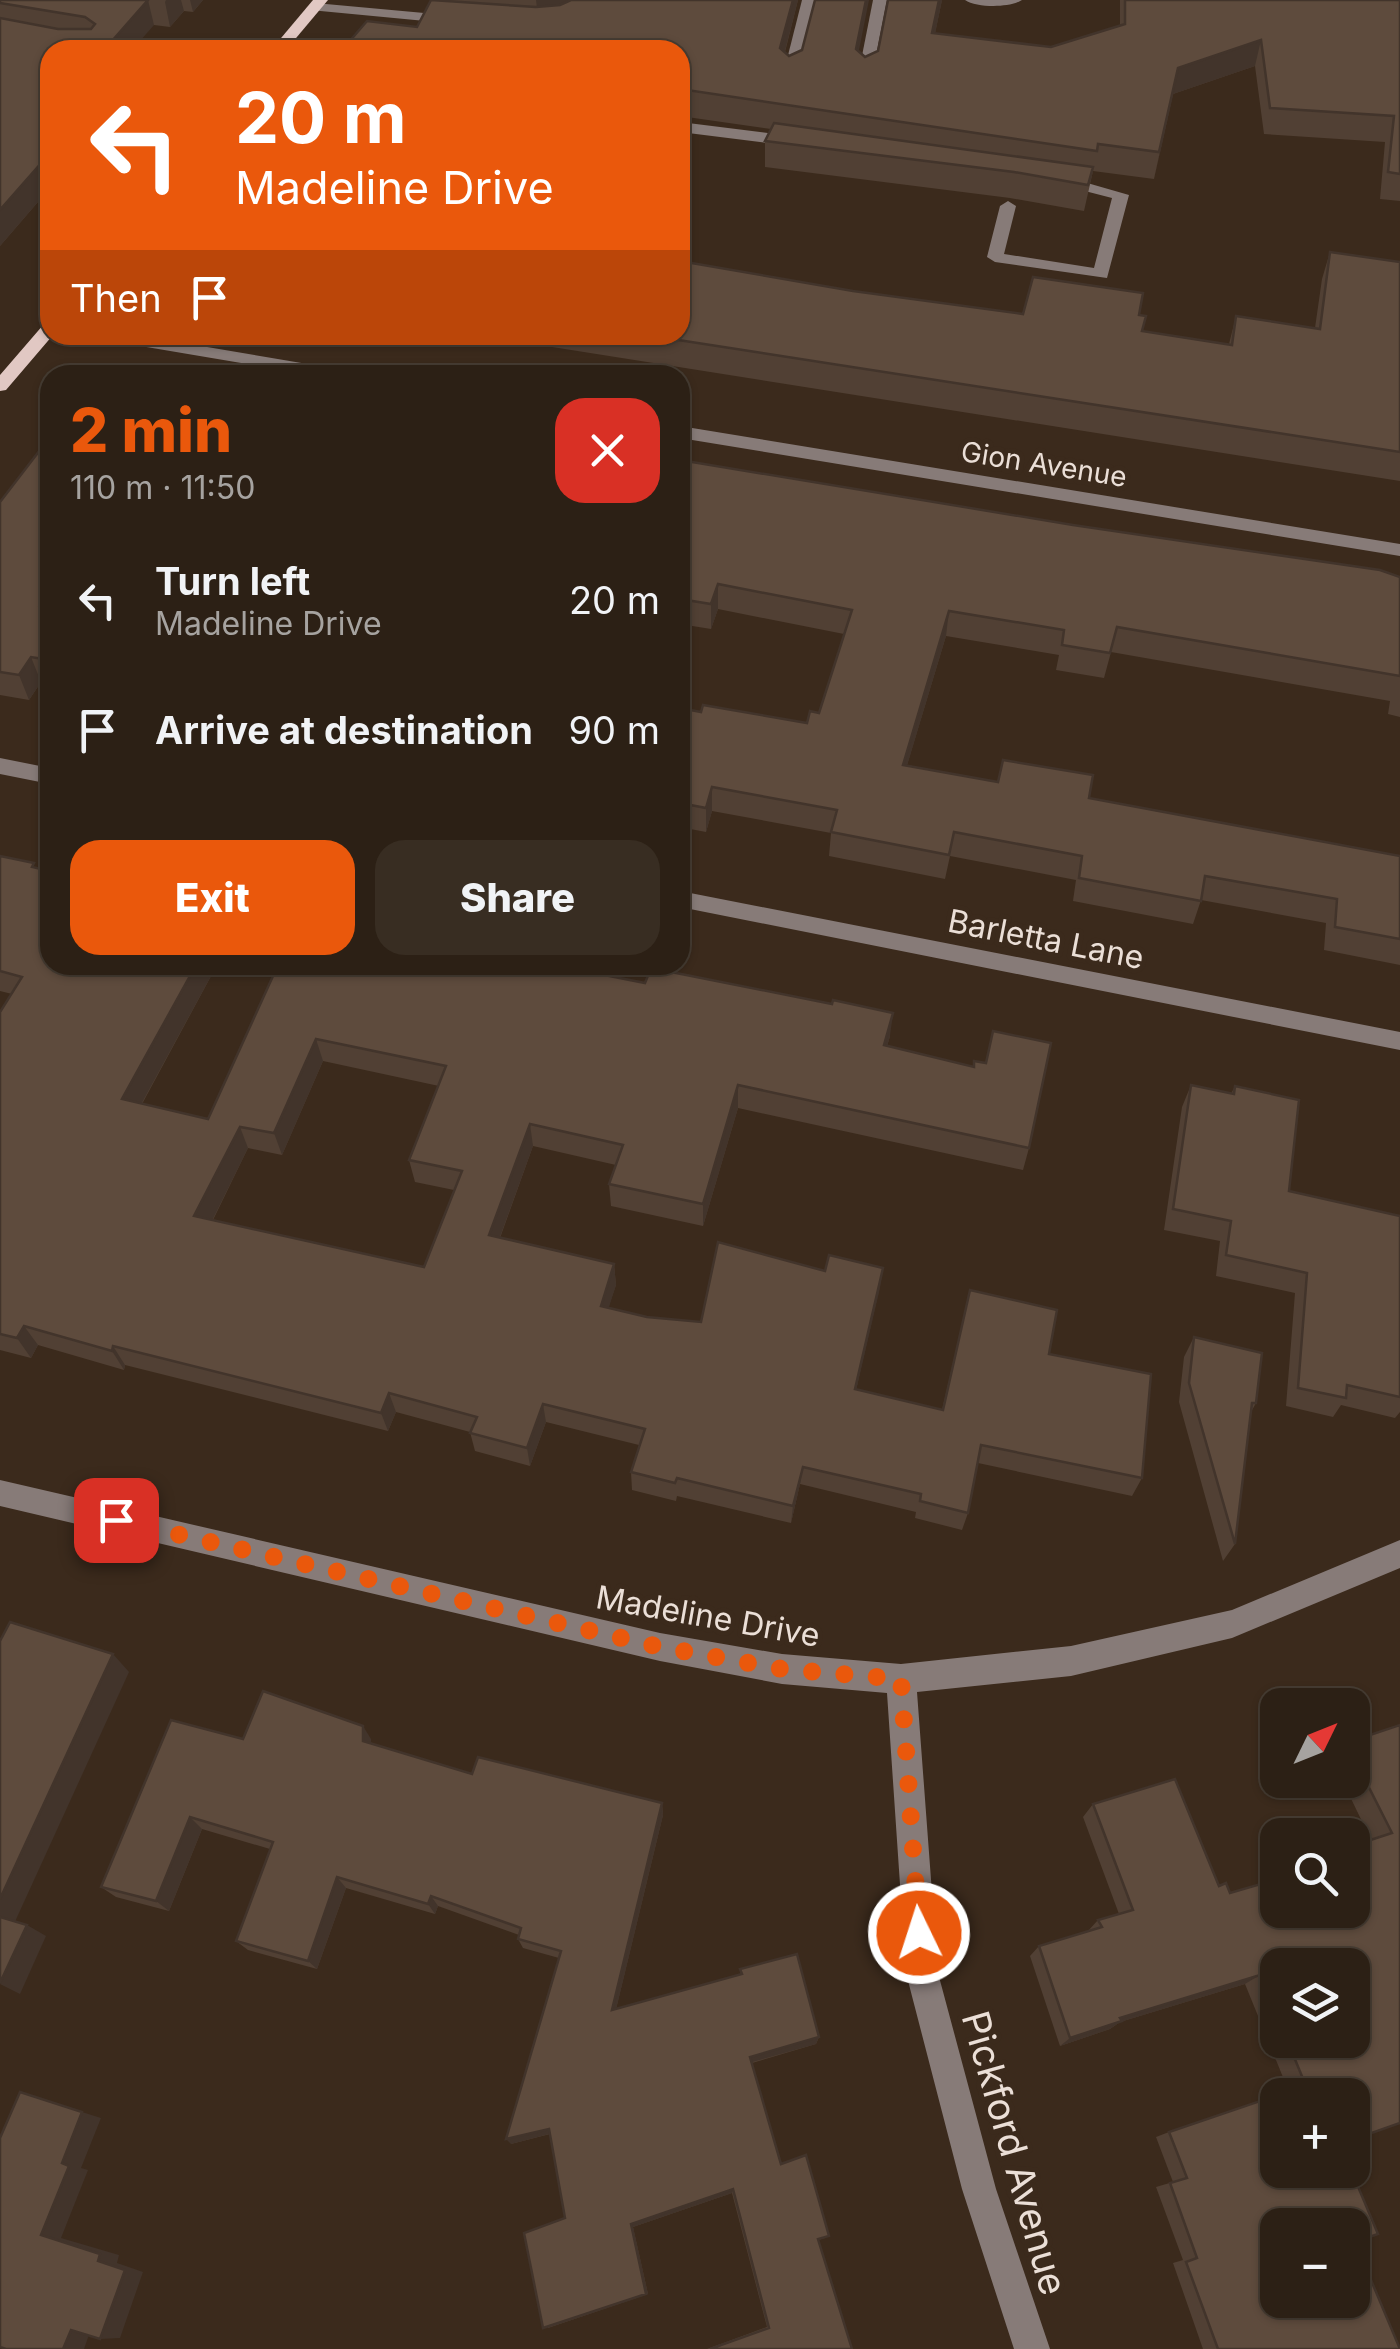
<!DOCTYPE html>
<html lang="en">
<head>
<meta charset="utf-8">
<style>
  :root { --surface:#2c2015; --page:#382d22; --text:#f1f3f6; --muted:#a6a3a0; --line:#483e34; --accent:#ea580c }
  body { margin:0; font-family:Inter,sans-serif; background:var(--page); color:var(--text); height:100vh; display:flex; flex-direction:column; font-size:38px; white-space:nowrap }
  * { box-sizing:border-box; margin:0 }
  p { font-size:32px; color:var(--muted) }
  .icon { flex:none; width:55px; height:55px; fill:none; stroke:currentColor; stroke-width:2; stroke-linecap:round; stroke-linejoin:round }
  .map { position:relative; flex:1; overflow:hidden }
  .side { position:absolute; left:40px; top:365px; width:650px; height:610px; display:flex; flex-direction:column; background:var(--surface); border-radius:30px; box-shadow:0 2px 8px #0004,0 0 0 2px var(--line) }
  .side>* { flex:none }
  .guide { position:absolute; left:40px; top:40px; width:650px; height:305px; border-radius:30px; box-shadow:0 2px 8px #0004,0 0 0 2px var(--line); background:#ea580c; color:#fff; overflow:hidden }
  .needle { width:65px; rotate:47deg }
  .fabs { position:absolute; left:1260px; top:1688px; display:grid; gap:20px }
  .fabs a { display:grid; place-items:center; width:110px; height:110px; border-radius:20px; background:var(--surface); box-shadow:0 2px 8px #0004,0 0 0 2px var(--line); font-size:50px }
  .pin { position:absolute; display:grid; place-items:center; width:85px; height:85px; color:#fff; margin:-42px; border-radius:20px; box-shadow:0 5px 15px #0006 }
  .me { position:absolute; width:110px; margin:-55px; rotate:356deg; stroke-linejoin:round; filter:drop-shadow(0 0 8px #0008) }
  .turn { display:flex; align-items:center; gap:35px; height:210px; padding:0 30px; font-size:45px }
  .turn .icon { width:130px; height:130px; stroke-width:2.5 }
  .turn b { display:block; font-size:70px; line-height:85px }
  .then { display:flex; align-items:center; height:95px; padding:0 30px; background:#0003; gap:20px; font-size:38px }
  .round { display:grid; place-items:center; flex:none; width:105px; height:105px; border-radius:30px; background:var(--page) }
  .head { display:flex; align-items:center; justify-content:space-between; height:170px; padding:0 30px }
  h1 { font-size:60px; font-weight:800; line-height:75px; color:var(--accent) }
  .primary-button { display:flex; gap:20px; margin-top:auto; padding:20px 30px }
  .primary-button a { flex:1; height:115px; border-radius:30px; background:var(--accent); color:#fff; font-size:40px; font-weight:800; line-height:115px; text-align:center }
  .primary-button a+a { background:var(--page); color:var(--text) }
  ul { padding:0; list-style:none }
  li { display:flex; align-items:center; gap:30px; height:130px; padding:0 30px }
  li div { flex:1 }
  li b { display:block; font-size:38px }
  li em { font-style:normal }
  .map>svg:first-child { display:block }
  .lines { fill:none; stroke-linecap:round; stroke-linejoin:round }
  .minor { fill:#877b78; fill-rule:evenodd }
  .major { fill:#e1c8c3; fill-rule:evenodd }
  .wall { fill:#514034; fill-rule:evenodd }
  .shaded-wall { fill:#42342b }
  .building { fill:#5e4b3d; stroke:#42342b; stroke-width:2.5; fill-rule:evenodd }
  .route { stroke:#ea580c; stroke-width:18; stroke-dasharray:0 32.4 }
  .labels { text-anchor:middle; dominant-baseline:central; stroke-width:10; stroke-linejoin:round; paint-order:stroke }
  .far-street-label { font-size:28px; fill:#ebdfd7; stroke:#3b2a1c }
  .street-label { font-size:32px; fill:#ebdfd7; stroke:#3b2a1c }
  .near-street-label { font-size:38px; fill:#ebdfd7; stroke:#3b2a1c }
</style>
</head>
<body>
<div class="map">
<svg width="1400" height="2349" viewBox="0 0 1400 2349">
  <rect width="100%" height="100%" fill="#3b2a1c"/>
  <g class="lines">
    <g class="minor">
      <path d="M 802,0 L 816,0 L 797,75 L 790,79 L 783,75 Z"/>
      <path d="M 873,0 L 887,0 L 872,76 L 865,80 L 858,76 Z"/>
      <path d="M 965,0 L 1022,0 C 1010,8 977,8 965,0 Z"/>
      <path d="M 315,3 L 457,16 L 464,20 L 457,24 L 310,10 L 308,7 Z"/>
      <path d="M 680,122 L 799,137 L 807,142 L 799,147 L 680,132 Z"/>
      <path d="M 1056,174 L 1129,195 L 1107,278 L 995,262 L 987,257 L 1000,206 L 1008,201 L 1016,206 L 1004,254 L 1094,268 L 1112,198 L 1050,182 L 1048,179 Z"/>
      <path d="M 96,335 L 136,335 L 343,370 L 352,375 L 312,375 L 105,340 Z"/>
      <path d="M 680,426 L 1400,544 L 1400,556 L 680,438 Z"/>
      <path d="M 0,758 L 50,768 L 50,784 L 0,774 Z"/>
      <path d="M 680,891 L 1400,1032 L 1400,1050 L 680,907 Z"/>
      <path d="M 0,1480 L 660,1633 L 782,1654 L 901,1664 L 1071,1646 L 1232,1610 L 1400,1540 L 1400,1568 L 1232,1638 L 1071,1676 L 917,1692 L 938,1973 L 996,2189 L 1050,2349 L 1014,2349 L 962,2189 L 906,1973 L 887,1693 L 782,1684 L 660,1661 L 0,1506 Z"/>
    </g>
    <g class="major">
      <path d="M 313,0 L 328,0 L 286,50 L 271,50 Z"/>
      <path d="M 50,323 L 50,335 L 53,335 L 6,390 L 0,391 L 0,375 L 44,324 Z"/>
    </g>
  </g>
  <g class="wall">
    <path d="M 0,0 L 203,0 L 193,12 L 184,11 L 170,27 L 154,25 L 50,50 L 50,188 L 0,246 Z"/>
    <path d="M 431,0 L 798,0 L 785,52 L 789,56 L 859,52 L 865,57 L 878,51 L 942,0 L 935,33 L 1051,47 L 1120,25 L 1120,0 L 1400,0 L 1400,201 L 1380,199 L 1385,142 L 1264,134 L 1255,66 L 1173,94 L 1154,179 L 1093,171 L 1084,211 L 1010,198 L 765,167 L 765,141 L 771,129 L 680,116 L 680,50 L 417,27 Z"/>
    <path d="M 1330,252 L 1400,262 L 1400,481 L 476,335 L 680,335 L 853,291 L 1023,314 L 1139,315 L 1142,331 L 1229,344 L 1236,316 L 1315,328 L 1322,279 Z"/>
    <path d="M 50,437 L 50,683 L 41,682 L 29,700 L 0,695 L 0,502 Z"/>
    <path d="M 680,460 L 1073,525 L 1400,577 L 1400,717 L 1388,714 L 1390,701 L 1111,652 L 1104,678 L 1056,670 L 1059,655 L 946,636 L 907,765 L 1400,856 L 1400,965 L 1324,950 L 1326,923 L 1201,900 L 1193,924 L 1073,901 L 1076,880 L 950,856 L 945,879 L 829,856 L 831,833 L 712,811 L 706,832 L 680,827 L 680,708 L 701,712 L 807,723 L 819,713 L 844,634 L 718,609 L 711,629 L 680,624 Z"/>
    <path d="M 0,856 L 50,965 L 217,965 L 142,1104 L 208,1119 L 278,965 L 890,1036 L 887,1046 L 973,1067 L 974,1061 L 1029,1148 L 1023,1170 L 738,1108 L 703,1226 L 611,1206 L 609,1184 L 616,1165 L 533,1146 L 500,1238 L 614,1264 L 616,1285 L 608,1308 L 647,1317 L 701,1322 L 825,1271 L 883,1268 L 856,1390 L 942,1410 L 970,1290 L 1049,1354 L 1142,1478 L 1132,1496 L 978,1463 L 968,1513 L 962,1530 L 915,1518 L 916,1512 L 800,1484 L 791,1523 L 677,1496 L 676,1501 L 632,1490 L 631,1472 L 639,1445 L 546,1422 L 530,1466 L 475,1451 L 470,1432 L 396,1412 L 388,1431 L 125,1365 L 124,1370 L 38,1345 L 31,1358 L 0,1350 L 0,1012 L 12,994 L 0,991 ZM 323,1061 L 439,1086 L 409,1160 L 415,1182 L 454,1190 L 424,1267 L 213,1220 L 248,1148 L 282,1155 Z"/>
    <path d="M 1191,1085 L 1231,1094 L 1235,1086 L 1289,1191 L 1400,1216 L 1400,1412 L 1395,1418 L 1341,1405 L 1333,1417 L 1286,1406 L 1295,1293 L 1216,1276 L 1220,1241 L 1164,1230 L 1182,1107 Z"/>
    <path d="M 1194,1337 L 1256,1403 L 1251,1412 L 1235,1544 L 1223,1561 L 1179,1402 L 1184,1357 Z"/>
    <path d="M 1400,1725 L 1400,2123 L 1289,2092 L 1245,1984 L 1120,2022 L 1110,2029 L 1060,2046 L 1030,1956 L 1039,1946 L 1088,1931 L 1098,1920 L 1119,1914 L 1083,1817 L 1093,1804 L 1230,1893 L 1278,1910 L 1371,1840 L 1342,1780 L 1352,1780 L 1352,1741 ZM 1278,1965 L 1352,2040 L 1278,2040 Z"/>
    <path d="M 243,1739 L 371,1739 L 371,1744 L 472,1774 L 662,1803 L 663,1815 L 616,2009 L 740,1975 L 740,1969 L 819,2037 L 816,2044 L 752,2063 L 781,2164 L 825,2238 L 818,2240 L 852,2349 L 707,2349 L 767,2327 L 732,2193 L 633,2227 L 648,2294 L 548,2328 L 565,2218 L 550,2134 L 511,2144 L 559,1958 L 523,1948 L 518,1939 L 519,1935 L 438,1906 L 435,1914 L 346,1888 L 317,1969 L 248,1950 L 236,1941 L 270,1849 L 202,1829 L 169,1911 L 116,1897 L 101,1887 Z"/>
    <path d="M 1169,2132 L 1355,2242 L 1400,2349 L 1203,2349 L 1173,2263 L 1183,2260 L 1156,2187 L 1173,2182 L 1156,2137 Z"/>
  </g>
  <g class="shaded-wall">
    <path d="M 148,0 L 154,25 L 132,50 L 104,50 Z"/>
    <path d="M 166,0 L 181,0 L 184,11 L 170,27 L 165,2 Z"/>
    <path d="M 190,0 L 203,0 L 193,12 Z"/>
    <path d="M 536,0 L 576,0 L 538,17 Z"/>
    <path d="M 793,0 L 798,0 L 779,74 L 780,48 Z"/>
    <path d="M 866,0 L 869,0 L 854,75 L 856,49 Z"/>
    <path d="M 939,0 L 942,0 L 930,59 L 932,33 Z"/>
    <path d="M 1261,40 L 1255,66 L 1173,94 L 1154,179 L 1178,68 Z"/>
    <path d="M 50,153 L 50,188 L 0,246 L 0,210 Z"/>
    <path d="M 718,584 L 718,609 L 711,629 L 711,604 Z"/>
    <path d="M 50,593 L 50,632 L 40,606 Z"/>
    <path d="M 949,611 L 946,636 L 900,789 L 903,765 Z"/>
    <path d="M 31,657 L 41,682 L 29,700 L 19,675 Z"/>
    <path d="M 712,787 L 712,811 L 706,832 L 706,808 Z"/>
    <path d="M 196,965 L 217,965 L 132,1121 L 122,1099 Z"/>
    <path d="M 893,1013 L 890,1036 L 881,1068 L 884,1045 Z"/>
    <path d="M 316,1039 L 323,1061 L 282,1155 L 274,1133 Z"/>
    <path d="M 738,1085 L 738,1108 L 703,1226 L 703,1204 Z"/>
    <path d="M 530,1124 L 533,1146 L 493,1256 L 489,1235 Z"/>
    <path d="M 240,1127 L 248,1148 L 204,1237 L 194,1216 Z"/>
    <path d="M 614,1264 L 616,1285 L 603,1326 L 601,1306 Z"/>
    <path d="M 883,1268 L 880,1288 L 852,1408 L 855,1389 Z"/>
    <path d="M 24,1326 L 38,1345 L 31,1358 L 17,1338 Z"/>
    <path d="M 113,1346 L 125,1365 L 124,1370 L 112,1351 Z"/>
    <path d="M 389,1393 L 396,1412 L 388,1431 L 381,1413 Z"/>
    <path d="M 543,1404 L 546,1422 L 530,1466 L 527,1448 Z"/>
    <path d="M 803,1467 L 800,1484 L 791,1523 L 793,1506 Z"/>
    <path d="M 113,1654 L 129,1672 L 13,1926 L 0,1919 L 0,1899 Z"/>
    <path d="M 363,1726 L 371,1739 L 371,1754 L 363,1741 Z"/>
    <path d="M 662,1803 L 663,1815 L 614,2018 L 612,2010 Z"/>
    <path d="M 190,1817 L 202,1829 L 169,1911 L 156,1901 Z"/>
    <path d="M 337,1877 L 346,1888 L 317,1969 L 308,1961 Z"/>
    <path d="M 431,1896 L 438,1906 L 435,1914 L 428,1904 Z"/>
    <path d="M 27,1925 L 46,1936 L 20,1994 L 0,1984 Z"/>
    <path d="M 1260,1975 L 1245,1984 L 1120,2022 L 1110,2029 L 1060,2046 L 1070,2038 L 1120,2018 Z"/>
    <path d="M 819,2037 L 816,2044 L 749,2063 L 750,2057 Z"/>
    <path d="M 82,2112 L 101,2118 L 81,2168 L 88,2170 L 61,2238 L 119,2255 L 117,2263 L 143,2272 L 120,2338 L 100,2339 L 98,2261 L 41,2235 L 62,2163 Z"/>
    <path d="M 549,2129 L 553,2133 L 511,2144 L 506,2139 Z"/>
    <path d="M 733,2189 L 732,2193 L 633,2227 L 648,2294 L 543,2328 L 631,2224 Z"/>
    <path d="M 91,2329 L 84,2349 L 63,2349 L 71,2330 Z"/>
  </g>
  <g class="building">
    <path d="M 0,0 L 148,0 L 104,50 L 50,50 L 50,153 L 0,210 L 0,18 L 58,29 L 91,29 L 95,24 L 85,17 L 0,3 Z"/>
    <path d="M 431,0 L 536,7 L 560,5 L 571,0 L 793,0 L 780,48 L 789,56 L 802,50 L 815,0 L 866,0 L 856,49 L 865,57 L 878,51 L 888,0 L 939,0 L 932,33 L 1051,47 L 1125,24 L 1125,0 L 1400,0 L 1400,174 L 1388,172 L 1394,116 L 1270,108 L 1261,40 L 1178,68 L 1159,152 L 1098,144 L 1097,151 L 680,89 L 680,50 L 342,50 L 367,21 L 417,27 Z"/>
    <path d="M 774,123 L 1093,167 L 1088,185 L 1014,172 L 765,141 Z"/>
    <path d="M 1330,252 L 1400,262 L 1400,452 L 646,335 L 680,335 L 680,261 L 853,291 L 1023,314 L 1033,277 L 1143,293 L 1139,315 L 1146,316 L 1142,331 L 1232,345 L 1236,316 L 1320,329 Z"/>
    <path d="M 101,370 L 129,375 L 97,375 Z"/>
    <path d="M 50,437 L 50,593 L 40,606 L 50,608 L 50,660 L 31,657 L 19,675 L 0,672 L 0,502 Z"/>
    <path d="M 680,460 L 1073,525 L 1380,570 L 1400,577 L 1400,676 L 1117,627 L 1110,653 L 1062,645 L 1064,630 L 949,611 L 903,765 L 998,782 L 1003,760 L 1093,775 L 1089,798 L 1400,856 L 1400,939 L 1335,927 L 1337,899 L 1205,876 L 1201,901 L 1079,878 L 1082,856 L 954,832 L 949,855 L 831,832 L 837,810 L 712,787 L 706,808 L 680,803 L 680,708 L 701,712 L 703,705 L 807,723 L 810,711 L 819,713 L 852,610 L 718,584 L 711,604 L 680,599 Z"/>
    <path d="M 0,856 L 34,863 L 32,867 L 50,871 L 50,965 L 196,965 L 122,1099 L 208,1119 L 278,965 L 464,965 L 472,967 L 472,965 L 554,965 L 645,983 L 651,968 L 832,1004 L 833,1000 L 893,1013 L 884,1045 L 974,1067 L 974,1061 L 986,1063 L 993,1031 L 1051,1043 L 1029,1148 L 738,1085 L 703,1204 L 609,1184 L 623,1145 L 530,1124 L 489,1235 L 614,1264 L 601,1306 L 647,1317 L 701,1322 L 718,1242 L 825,1271 L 829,1255 L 883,1268 L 855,1389 L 943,1410 L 970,1290 L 1057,1310 L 1049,1354 L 1151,1374 L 1142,1478 L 981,1445 L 968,1513 L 920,1501 L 921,1494 L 803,1467 L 793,1506 L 677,1478 L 675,1483 L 631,1472 L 645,1429 L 543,1404 L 527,1448 L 470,1433 L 477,1417 L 389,1393 L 381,1413 L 113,1346 L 112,1351 L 24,1326 L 17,1338 L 0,1334 L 0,1012 L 22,977 L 0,971 ZM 316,1039 L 446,1066 L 409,1160 L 462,1171 L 424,1267 L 194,1216 L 240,1127 L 274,1133 Z"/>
    <path d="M 1191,1085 L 1234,1094 L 1235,1086 L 1299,1100 L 1289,1191 L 1400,1216 L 1400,1397 L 1347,1385 L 1346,1398 L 1298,1388 L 1307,1273 L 1226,1255 L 1231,1221 L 1173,1209 Z"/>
    <path d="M 1194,1337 L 1262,1353 L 1256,1403 L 1252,1403 L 1235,1544 L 1189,1383 Z"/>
    <path d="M 10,1622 L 113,1654 L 0,1899 L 0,1641 Z"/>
    <path d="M 263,1691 L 363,1726 L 363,1741 L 472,1774 L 478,1757 L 662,1803 L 612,2010 L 742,1974 L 740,1969 L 797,1954 L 819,2037 L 750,2057 L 781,2164 L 806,2155 L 829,2236 L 818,2239 L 852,2349 L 710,2349 L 769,2328 L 733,2189 L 631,2224 L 646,2294 L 543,2328 L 524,2233 L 565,2218 L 549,2129 L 506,2139 L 561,1951 L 518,1939 L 521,1928 L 431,1896 L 428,1904 L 337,1877 L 308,1961 L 236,1941 L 273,1842 L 190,1817 L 156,1901 L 101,1887 L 171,1720 L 243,1739 Z"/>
    <path d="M 1400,1725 L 1400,2123 L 1352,2140 L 1352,2095 L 1279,2095 L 1306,2086 L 1287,2040 L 1352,2040 L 1352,1965 L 1278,1965 L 1278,2017 L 1260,1975 L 1120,2018 L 1122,2021 L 1070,2038 L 1039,1946 L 1102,1927 L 1098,1920 L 1133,1910 L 1093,1804 L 1175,1779 L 1219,1886 L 1226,1883 L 1230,1893 L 1278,1879 L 1278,1910 L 1352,1910 L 1352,1846 L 1392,1833 L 1352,1754 L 1352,1741 Z"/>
    <path d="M 0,1917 L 27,1925 L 0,1983 Z"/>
    <path d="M 20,2092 L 82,2112 L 62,2163 L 69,2166 L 41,2235 L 100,2254 L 98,2261 L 125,2270 L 100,2339 L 71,2330 L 63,2349 L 6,2349 L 0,2347 L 0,2138 Z"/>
    <path d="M 1278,2095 L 1278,2170 L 1351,2170 L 1378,2234 L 1355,2242 L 1400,2349 L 1218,2349 L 1186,2262 L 1197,2258 L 1170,2183 L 1187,2178 L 1169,2132 ZM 1278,2225 L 1352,2225 L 1352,2300 L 1278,2300 Z"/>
  </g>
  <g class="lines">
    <path class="route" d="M 116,1520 L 660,1647 L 782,1669 L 901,1679 L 919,1933"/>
  </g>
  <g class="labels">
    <g class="far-street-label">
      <text transform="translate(1044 464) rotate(9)">Gion Avenue</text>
    </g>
    <g class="street-label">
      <text transform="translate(1046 939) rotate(11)">Barletta Lane</text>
      <text transform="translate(708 1616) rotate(10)">Madeline Drive</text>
    </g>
    <g class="near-street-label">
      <text transform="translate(1015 2153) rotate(74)">Pickford Avenue</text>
    </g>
  </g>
</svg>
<div class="fabs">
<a><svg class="needle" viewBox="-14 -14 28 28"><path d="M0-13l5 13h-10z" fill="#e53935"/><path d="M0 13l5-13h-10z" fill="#a6a3a0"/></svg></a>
<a><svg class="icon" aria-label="search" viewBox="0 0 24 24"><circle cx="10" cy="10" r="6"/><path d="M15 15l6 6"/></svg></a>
<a><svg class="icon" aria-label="layers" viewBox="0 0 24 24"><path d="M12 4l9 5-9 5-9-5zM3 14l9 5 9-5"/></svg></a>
<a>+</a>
<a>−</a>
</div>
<div class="pin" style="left:116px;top:1520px;background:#d93025"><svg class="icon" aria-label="arrive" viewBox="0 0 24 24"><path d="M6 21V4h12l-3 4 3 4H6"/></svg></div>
<svg class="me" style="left:919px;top:1933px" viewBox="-20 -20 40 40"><circle r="17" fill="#ea580c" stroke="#fff" stroke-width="3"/><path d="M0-11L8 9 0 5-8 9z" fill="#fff"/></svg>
<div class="guide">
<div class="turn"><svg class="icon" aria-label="left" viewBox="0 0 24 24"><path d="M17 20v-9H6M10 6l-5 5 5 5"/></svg><div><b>20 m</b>Madeline Drive</div></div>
<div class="then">Then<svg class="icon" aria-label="arrive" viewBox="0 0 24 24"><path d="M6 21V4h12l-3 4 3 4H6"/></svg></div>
</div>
<section class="side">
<div class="head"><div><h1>2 min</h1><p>110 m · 11:50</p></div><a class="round" style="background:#d93025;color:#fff"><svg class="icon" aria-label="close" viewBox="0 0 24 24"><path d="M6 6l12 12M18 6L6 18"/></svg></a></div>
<ul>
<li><svg class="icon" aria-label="left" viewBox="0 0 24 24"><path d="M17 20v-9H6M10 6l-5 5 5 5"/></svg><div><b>Turn left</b><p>Madeline Drive</p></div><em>20 m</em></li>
<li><svg class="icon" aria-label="arrive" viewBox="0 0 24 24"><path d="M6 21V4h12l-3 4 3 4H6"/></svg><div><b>Arrive at destination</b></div><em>90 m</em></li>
</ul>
<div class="primary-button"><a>Exit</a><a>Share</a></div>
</section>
</div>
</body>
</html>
